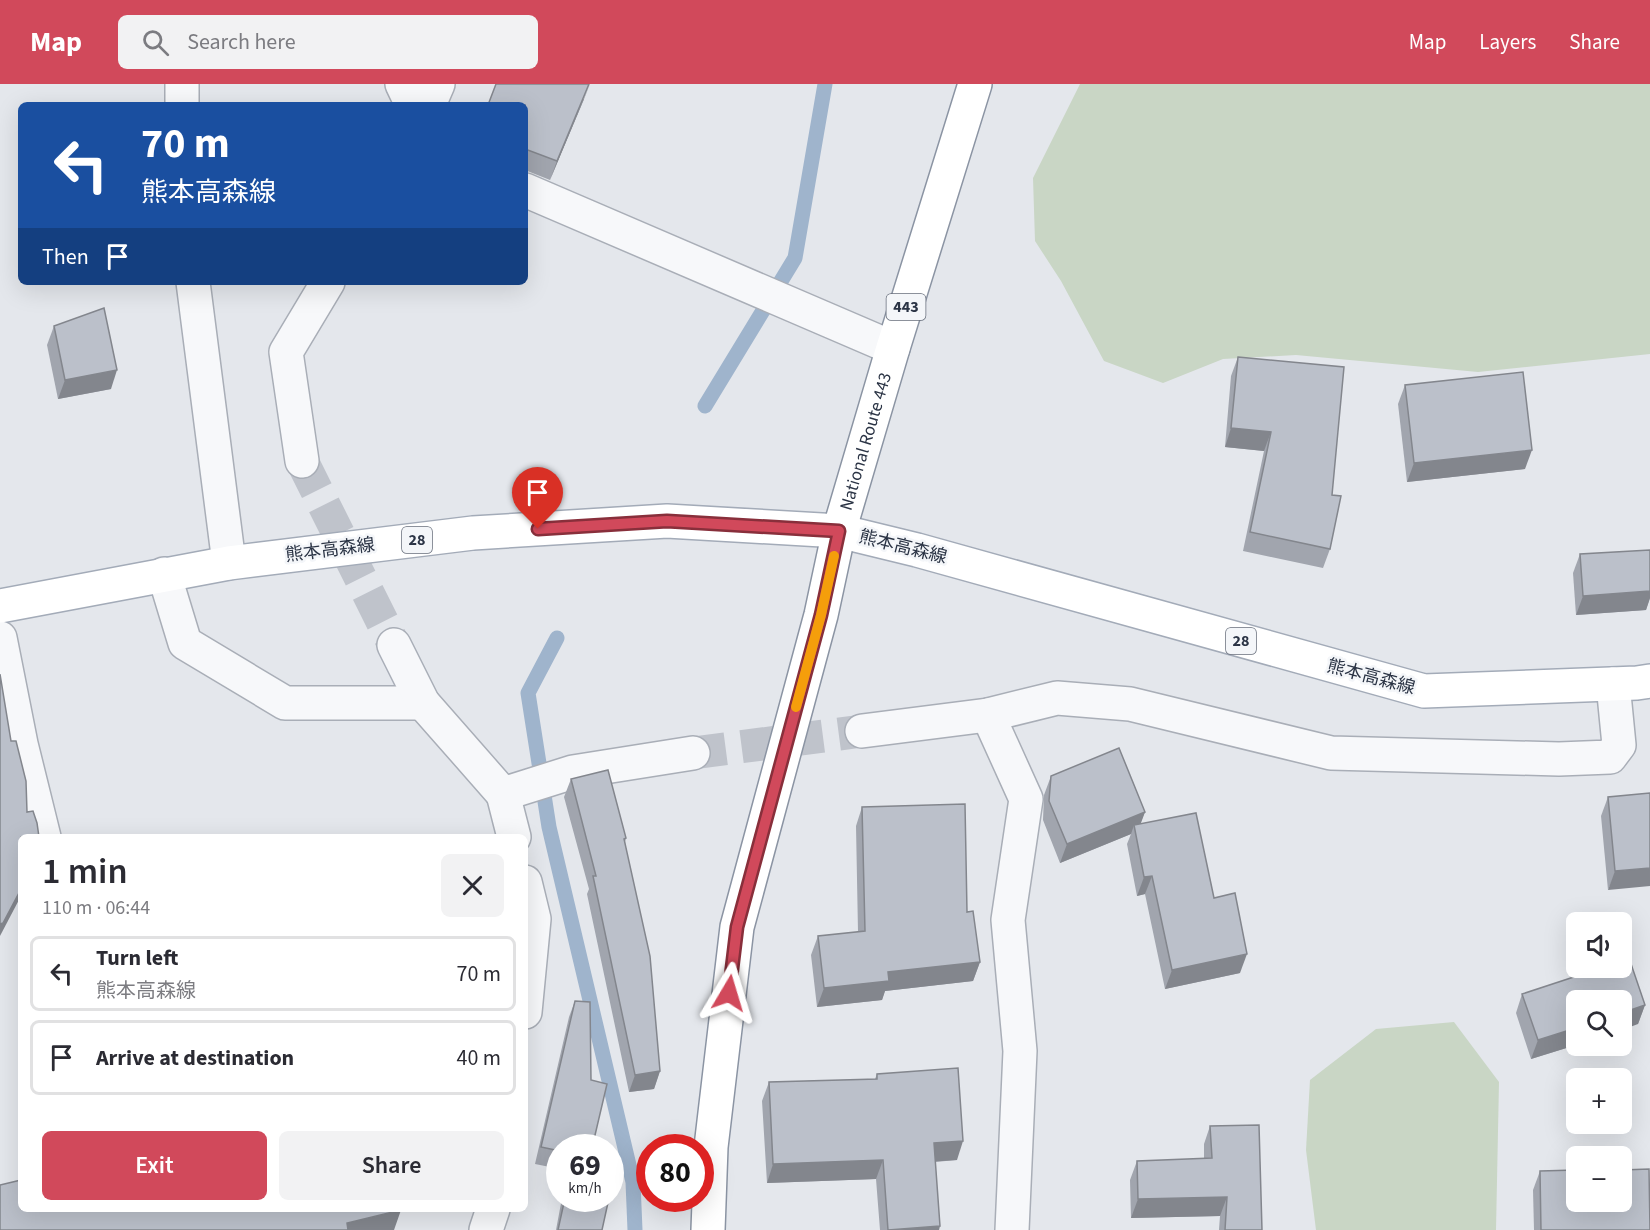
<!DOCTYPE html>
<html lang="en">
<head>
<meta charset="utf-8">
<style>
  :root { --surface:#fff; --page:#f2f2f3; --text:#2b2b33; --muted:#7c7c81; --line:#e1e1e2; --accent:#d1495b }
  body { margin:0; font-family:"Source Sans 3","Noto Sans JP",sans-serif; background:var(--page); color:var(--text); height:100vh; display:flex; flex-direction:column; font-size:22px; white-space:nowrap }
  * { box-sizing:border-box; margin:0 }
  p { font-size:20px; color:var(--muted) }
  .icon { flex:none; width:33px; height:33px; fill:none; stroke:currentColor; stroke-width:2; stroke-linecap:round; stroke-linejoin:round }
  .map { position:relative; flex:1; overflow:hidden }
  .sheet { position:absolute; left:18px; top:750px; width:510px; height:378px; display:flex; flex-direction:column; background:var(--surface); border-radius:9px; box-shadow:0 6px 24px #0002 }
  .sheet>* { flex:none }
  .top-card { position:absolute; left:18px; top:18px; width:510px; height:183px; border-radius:9px; box-shadow:0 6px 24px #0002; background:#1a4fa0; color:#fff; overflow:hidden }
  .fabs { position:absolute; left:1566px; top:828px; display:grid; gap:12px }
  .fabs a { display:grid; place-items:center; width:66px; height:66px; border-radius:9px; background:var(--surface); box-shadow:0 6px 24px #0002; font-size:30px }
  .speed { position:absolute; left:546px; top:1050px; display:flex; gap:12px; font-size:30px; font-weight:700; text-align:center }
  .speed>* { display:grid; place-content:center; width:78px; height:78px; border-radius:50%; background:var(--surface); box-shadow:0 6px 24px #0002; line-height:1 }
  .speed small { font-size:15px; font-weight:400 }
  .speed .limit { border:9px solid #d22; background:#fff; color:#111 }
  .pin { position:absolute; display:grid; place-items:center; width:51px; height:51px; color:#fff; margin:-62px -26px; border-radius:50% 50% 50% 0; rotate:-45deg; box-shadow:0 0 6px #0007 }
  .pin .icon { rotate:45deg }
  .me { position:absolute; width:66px; margin:-33px; rotate:7deg; stroke-linejoin:round; filter:drop-shadow(0 0 4px #0008) }
  .turn { display:flex; align-items:center; gap:21px; height:126px; padding:0 24px; font-size:27px }
  .turn .icon { width:78px; height:78px; stroke-width:2.5 }
  .turn b { display:block; font-size:42px; line-height:51px }
  .then { display:flex; align-items:center; height:57px; padding:0 24px; background:#0003; gap:12px; font-size:22px }
  .round { display:grid; place-items:center; flex:none; width:63px; height:63px; border-radius:9px; background:var(--page) }
  .overview { display:flex; align-items:center; justify-content:space-between; height:102px; padding:0 24px }
  h1 { font-size:36px; font-weight:600; line-height:45px }
  .cta { display:flex; gap:12px; margin-top:auto; padding:12px 24px }
  .cta a { flex:1; height:69px; border-radius:9px; background:var(--accent); color:#fff; font-size:24px; font-weight:600; line-height:69px; text-align:center }
  .cta a+a { background:var(--page); color:var(--text) }
  ul { padding:0; list-style:none }
  li { display:flex; align-items:center; gap:18px; height:75px; margin:0 12px 9px; padding:0 12px; border:3px solid var(--line); border-radius:9px }
  li div { flex:1 }
  li b { display:block; font-size:22px }
  li em { font-style:normal }
  header { display:flex; align-items:center; gap:36px; box-sizing:border-box; height:84px; padding:0 30px; background:var(--accent); color:#fff }
  header strong { font-size:28px }
  nav { display:flex; gap:33px; margin-inline-start:auto; font-size:21px }
  .search { width:420px; height:54px; background:var(--page); display:flex; align-items:center; gap:15px; box-sizing:border-box; padding:0 21px; border-radius:9px; color:var(--muted); font-size:22px }
  .map>svg:first-child { display:block }
  .green { fill:#c9d6c5 }
  .lines { fill:none; stroke-linecap:round; stroke-linejoin:round }
  .stream { stroke:#9fb4cc; stroke-width:15 }
  .minor-tunnel { stroke:#bfc3cb; stroke-width:33; stroke-dasharray:33 16; stroke-linecap:butt }
  .minor-casing { stroke:#a9aeb7; stroke-width:36 }
  .major-casing { stroke:#a3abb8; stroke-width:36 }
  .highway-casing { stroke:#8b94a3; stroke-width:36 }
  .minor { stroke:#f7f8fa; stroke-width:33 }
  .major { stroke:#fff; stroke-width:33 }
  .highway { stroke:#fff; stroke-width:33 }
  .wall { fill:#a1a5ae }
  .shaded-wall { fill:#83868d }
  .building { fill:#bbc0ca; stroke:#83868d; stroke-width:1.5 }
  .route-casing { stroke:#882f3b; stroke-width:15 }
  .route { stroke:#d1495b; stroke-width:10 }
  .slow { stroke:#f59e0b; stroke-width:10 }
  .labels { text-anchor:middle; dominant-baseline:central; stroke-width:5; stroke-linejoin:round; paint-order:stroke }
  .shield { fill:#f4f6f9; stroke:#676e7b; stroke-width:1.5 }
  .shield-label { font-size:16px; font-weight:bold; fill:#2b3445 }
  .street-label { font-size:18px; fill:#2b3445; stroke:#f4f6f9 }
</style>
</head>
<body>
<header>
<strong>Map</strong>
<div class="search"><svg class="icon" aria-label="search" viewBox="0 0 24 24"><circle cx="10" cy="10" r="6"/><path d="M15 15l6 6"/></svg>Search here</div>
<nav><a>Map</a><a>Layers</a><a>Share</a></nav>
</header>
<div class="map">
<svg width="1650" height="1146" viewBox="0 0 1650 1146">
  <rect width="100%" height="100%" fill="#e4e7ec"/>
  <g class="green">
    <path d="M 1080,0 L 1650,0 L 1650,270 L 1478,288 L 1296,271 L 1223,275 L 1163,299 L 1104,277 L 1061,197 L 1035,157 L 1033,94 Z"/>
    <path d="M 1454,938 L 1499,998 L 1496,1146 L 1316,1146 L 1306,1066 L 1310,996 L 1376,945 Z"/>
  </g>
  <g class="lines">
    <g class="stream">
      <path d="M 705,322 L 795,174 L 825,0"/>
      <path d="M 557,554 L 528,609 L 549,743 L 633,1098 L 635,1146"/>
    </g>
    <g class="minor-tunnel">
      <path d="M 302,377 L 394,561"/>
      <path d="M 693,669 L 862,647"/>
    </g>
    <g class="minor-casing">
      <g id="minor">
        <path d="M 182,0 L 182,21"/>
        <path d="M 402,0 L 412,21"/>
        <path d="M 429,21 L 438,0"/>
        <path d="M 525,106 L 893,264"/>
        <path d="M 193,198 L 229,479"/>
        <path d="M 302,377 L 286,268 L 328,198"/>
        <path d="M 164,490 L 185,559 L 285,619 L 423,619"/>
        <path d="M 0,554 L 21,660 L 44,753"/>
        <path d="M 394,561 L 423,619 L 503,710 L 573,688 L 693,669"/>
        <path d="M 988,631 L 1026,715 L 1008,836 L 1020,967 L 1012,1146"/>
        <path d="M 862,647 L 988,631 L 1057,614 L 1130,620 L 1331,669 L 1559,675 L 1610,673 L 1619,661 L 1613,600"/>
        <path d="M 503,710 L 514,753"/>
        <path d="M 525,798 L 534,835 L 525,928"/>
        <path d="M 486,1146 L 493,1125"/>
      </g>
    </g>
    <g class="major-casing">
      <path id="major" d="M 0,522 L 229,479 L 473,449 L 667,437 L 839,447 L 917,466 L 1424,607 L 1637,599 L 1650,597"/>
    </g>
    <g class="highway-casing">
      <g id="highway">
        <path id="s1" d="M 708,1146 L 711,1063 L 737,843 L 821,531 L 839,447 L 893,264 L 975,0"/>
      </g>
    </g>
    <use href="#minor" class="minor"/>
    <use href="#major" class="major"/>
    <use href="#highway" class="highway"/>
  </g>
  <g class="wall">
    <path d="M 584,15 L 550,96 L 525,86 L 525,21 Z"/>
    <path d="M 54,242 L 111,305 L 58,315 L 47,261 Z"/>
    <path d="M 1238,273 L 1332,411 L 1330,465 L 1323,484 L 1243,467 L 1264,367 L 1225,363 L 1231,292 Z"/>
    <path d="M 1405,301 L 1525,385 L 1407,398 L 1398,320 Z"/>
    <path d="M 1580,470 L 1650,471 L 1650,514 L 1646,526 L 1576,531 L 1573,489 Z"/>
    <path d="M 1051,692 L 1145,728 L 1140,740 L 1214,814 L 1240,889 L 1165,905 L 1145,810 L 1137,812 L 1127,760 L 1131,750 L 1060,779 L 1043,736 L 1044,711 Z"/>
    <path d="M 571,695 L 626,754 L 625,758 L 660,987 L 654,1005 L 629,1008 L 587,810 L 589,805 L 564,713 Z"/>
    <path d="M 1650,709 L 1608,806 L 1601,732 L 1608,713 Z"/>
    <path d="M 862,723 L 967,828 L 980,878 L 973,897 L 885,907 L 882,916 L 817,923 L 811,871 L 818,852 L 858,848 L 856,742 Z"/>
    <path d="M 1522,910 L 1645,921 L 1638,940 L 1576,916 L 1576,961 L 1531,975 L 1516,929 Z"/>
    <path d="M 575,917 L 560,1064 L 560,1085 L 535,1080 L 569,933 Z"/>
    <path d="M 877,990 L 957,1076 L 935,1078 L 939,1146 L 880,1146 L 876,1095 L 767,1099 L 762,1017 L 769,998 L 875,995 Z"/>
    <path d="M 1210,1042 L 1262,1146 L 1219,1146 L 1220,1132 L 1131,1134 L 1130,1096 L 1137,1077 L 1204,1075 L 1204,1060 Z"/>
    <path d="M 1540,1087 L 1650,1146 L 1534,1146 L 1533,1106 Z"/>
    <path d="M 562,1114 L 609,1114 L 602,1146 L 556,1146 Z"/>
  </g>
  <g class="shaded-wall">
    <path d="M 590,0 L 584,15 L 550,96 L 557,77 Z"/>
    <path d="M 117,286 L 111,305 L 58,315 L 65,296 Z"/>
    <path d="M 1231,344 L 1271,348 L 1264,367 L 1225,363 Z"/>
    <path d="M 1532,366 L 1525,385 L 1407,398 L 1414,379 Z"/>
    <path d="M 1650,507 L 1650,514 L 1646,526 L 1576,531 L 1583,512 Z"/>
    <path d="M 1145,728 L 1138,747 L 1134,741 L 1131,750 L 1060,779 L 1067,760 Z"/>
    <path d="M 1650,784 L 1650,802 L 1608,806 L 1615,787 Z"/>
    <path d="M 1152,792 L 1145,810 L 1137,812 L 1144,793 Z"/>
    <path d="M 21,805 L 21,812 L 0,852 L 0,840 Z"/>
    <path d="M 1247,870 L 1240,889 L 1165,905 L 1172,886 Z"/>
    <path d="M 980,878 L 973,897 L 885,907 L 882,916 L 817,923 L 824,904 L 888,888 Z"/>
    <path d="M 1645,921 L 1638,940 L 1622,946 L 1622,929 Z"/>
    <path d="M 1576,944 L 1576,961 L 1531,975 L 1538,956 Z"/>
    <path d="M 660,987 L 654,1005 L 629,1008 L 635,991 Z"/>
    <path d="M 963,1057 L 957,1076 L 927,1078 L 934,1059 Z"/>
    <path d="M 883,1076 L 876,1095 L 767,1099 L 773,1080 Z"/>
    <path d="M 1227,1113 L 1220,1132 L 1131,1134 L 1138,1115 Z"/>
    <path d="M 401,1126 L 394,1146 L 344,1146 L 347,1139 Z"/>
    <path d="M 940,1142 L 939,1146 L 894,1146 Z"/>
  </g>
  <g class="building">
    <path d="M 496,0 L 589,0 L 557,77 L 525,65 L 525,21 L 488,21 Z"/>
    <path d="M 104,224 L 117,286 L 65,296 L 54,242 Z"/>
    <path d="M 1238,273 L 1344,283 L 1332,411 L 1341,412 L 1330,465 L 1250,448 L 1271,348 L 1231,344 Z"/>
    <path d="M 1523,288 L 1532,366 L 1414,379 L 1405,301 Z"/>
    <path d="M 1650,466 L 1650,507 L 1583,512 L 1580,470 Z"/>
    <path d="M 0,590 L 11,657 L 16,657 L 26,697 L 27,728 L 33,727 L 37,739 L 39,753 L 21,753 L 21,805 L 3,839 L 0,840 Z"/>
    <path d="M 1119,664 L 1145,728 L 1067,760 L 1049,717 L 1051,692 Z"/>
    <path d="M 608,686 L 626,754 L 624,755 L 650,872 L 660,987 L 635,991 L 593,792 L 596,792 L 571,695 Z"/>
    <path d="M 1650,709 L 1650,784 L 1615,787 L 1608,713 Z"/>
    <path d="M 965,720 L 967,828 L 973,827 L 980,878 L 888,888 L 889,897 L 824,904 L 818,852 L 865,847 L 862,723 Z"/>
    <path d="M 1196,729 L 1214,814 L 1235,809 L 1247,870 L 1172,886 L 1152,792 L 1144,793 L 1134,741 Z"/>
    <path d="M 1629,874 L 1645,921 L 1622,929 L 1622,916 L 1576,916 L 1576,944 L 1538,956 L 1522,910 L 1601,884 L 1622,884 L 1622,877 Z"/>
    <path d="M 575,917 L 590,918 L 591,996 L 607,1000 L 592,1064 L 560,1064 L 560,1067 L 541,1063 Z"/>
    <path d="M 958,984 L 963,1057 L 934,1059 L 940,1142 L 888,1146 L 883,1076 L 773,1080 L 769,998 L 877,995 L 877,990 Z"/>
    <path d="M 1259,1041 L 1262,1146 L 1225,1146 L 1227,1113 L 1138,1115 L 1137,1077 L 1212,1074 L 1210,1042 Z"/>
    <path d="M 1649,1085 L 1650,1146 L 1541,1146 L 1540,1087 L 1576,1086 L 1576,1118 L 1622,1118 L 1622,1086 Z"/>
    <path d="M 610,1088 L 614,1089 L 610,1105 Z"/>
    <path d="M 21,1096 L 21,1125 L 401,1125 L 401,1126 L 347,1139 L 348,1146 L 0,1146 L 0,1101 Z"/>
    <path d="M 565,1114 L 609,1114 L 602,1146 L 558,1146 Z"/>
  </g>
  <g class="lines">
    <g class="route-casing">
      <path id="route" d="M 538,445 L 667,437 L 839,447 L 821,531 L 737,843 L 729,909"/>
    </g>
    <use href="#route" class="route"/>
    <path class="slow" d="M 796,623 L 821,531 L 834,472"/>
  </g>
  <g class="labels">
    <g class="shield">
      <rect x="886.5" y="210" width="39" height="26" rx="4.5"/>
      <rect x="402" y="443" width="30" height="26" rx="4.5"/>
      <rect x="1226" y="544" width="30" height="26" rx="4.5"/>
    </g>
    <g class="shield-label">
      <text x="906" y="223">443</text>
      <text x="417" y="456">28</text>
      <text x="1241" y="557">28</text>
    </g>
    <g class="street-label">
      <text stroke="none"><textPath href="#s1" startOffset="807">National Route 443</textPath></text>
      <text transform="translate(903 463) rotate(14)">熊本高森線</text>
      <text transform="translate(330 466) rotate(-7)">熊本高森線</text>
      <text transform="translate(1371 593) rotate(15)">熊本高森線</text>
    </g>
  </g>
</svg>
<div class="fabs">
<a><svg class="icon" aria-label="sound" viewBox="0 0 24 24"><path d="M4 9h4l5-4v14l-5-4H4zM17 9q2 3 0 6"/></svg></a>
<a><svg class="icon" aria-label="search" viewBox="0 0 24 24"><circle cx="10" cy="10" r="6"/><path d="M15 15l6 6"/></svg></a>
<a>+</a>
<a>−</a>
</div>
<div class="speed"><div>69<small>km/h</small></div><div class="limit">80</div></div>
<div class="pin" style="left:538px;top:445px;background:#d93025"><svg class="icon" aria-label="arrive" viewBox="0 0 24 24"><path d="M6 21V4h12l-3 4 3 4H6"/></svg></div>
<svg class="me" style="left:729px;top:909px" viewBox="-20 -20 40 40"><path d="M0-17L14 15 0 8-14 15z" fill="#d1495b" stroke="#fff" stroke-width="4"/></svg>
<div class="top-card">
<div class="turn"><svg class="icon" aria-label="left" viewBox="0 0 24 24"><path d="M17 20v-9H6M10 6l-5 5 5 5"/></svg><div><b>70 m</b>熊本高森線</div></div>
<div class="then">Then<svg class="icon" aria-label="arrive" viewBox="0 0 24 24"><path d="M6 21V4h12l-3 4 3 4H6"/></svg></div>
</div>
<section class="sheet">
<div class="overview"><div><h1>1 min</h1><p>110 m · 06:44</p></div><a class="round"><svg class="icon" aria-label="close" viewBox="0 0 24 24"><path d="M6 6l12 12M18 6L6 18"/></svg></a></div>
<ul>
<li><svg class="icon" aria-label="left" viewBox="0 0 24 24"><path d="M17 20v-9H6M10 6l-5 5 5 5"/></svg><div><b>Turn left</b><p>熊本高森線</p></div><em>70 m</em></li>
<li><svg class="icon" aria-label="arrive" viewBox="0 0 24 24"><path d="M6 21V4h12l-3 4 3 4H6"/></svg><div><b>Arrive at destination</b></div><em>40 m</em></li>
</ul>
<div class="cta"><a>Exit</a><a>Share</a></div>
</section>
</div>
</body>
</html>
